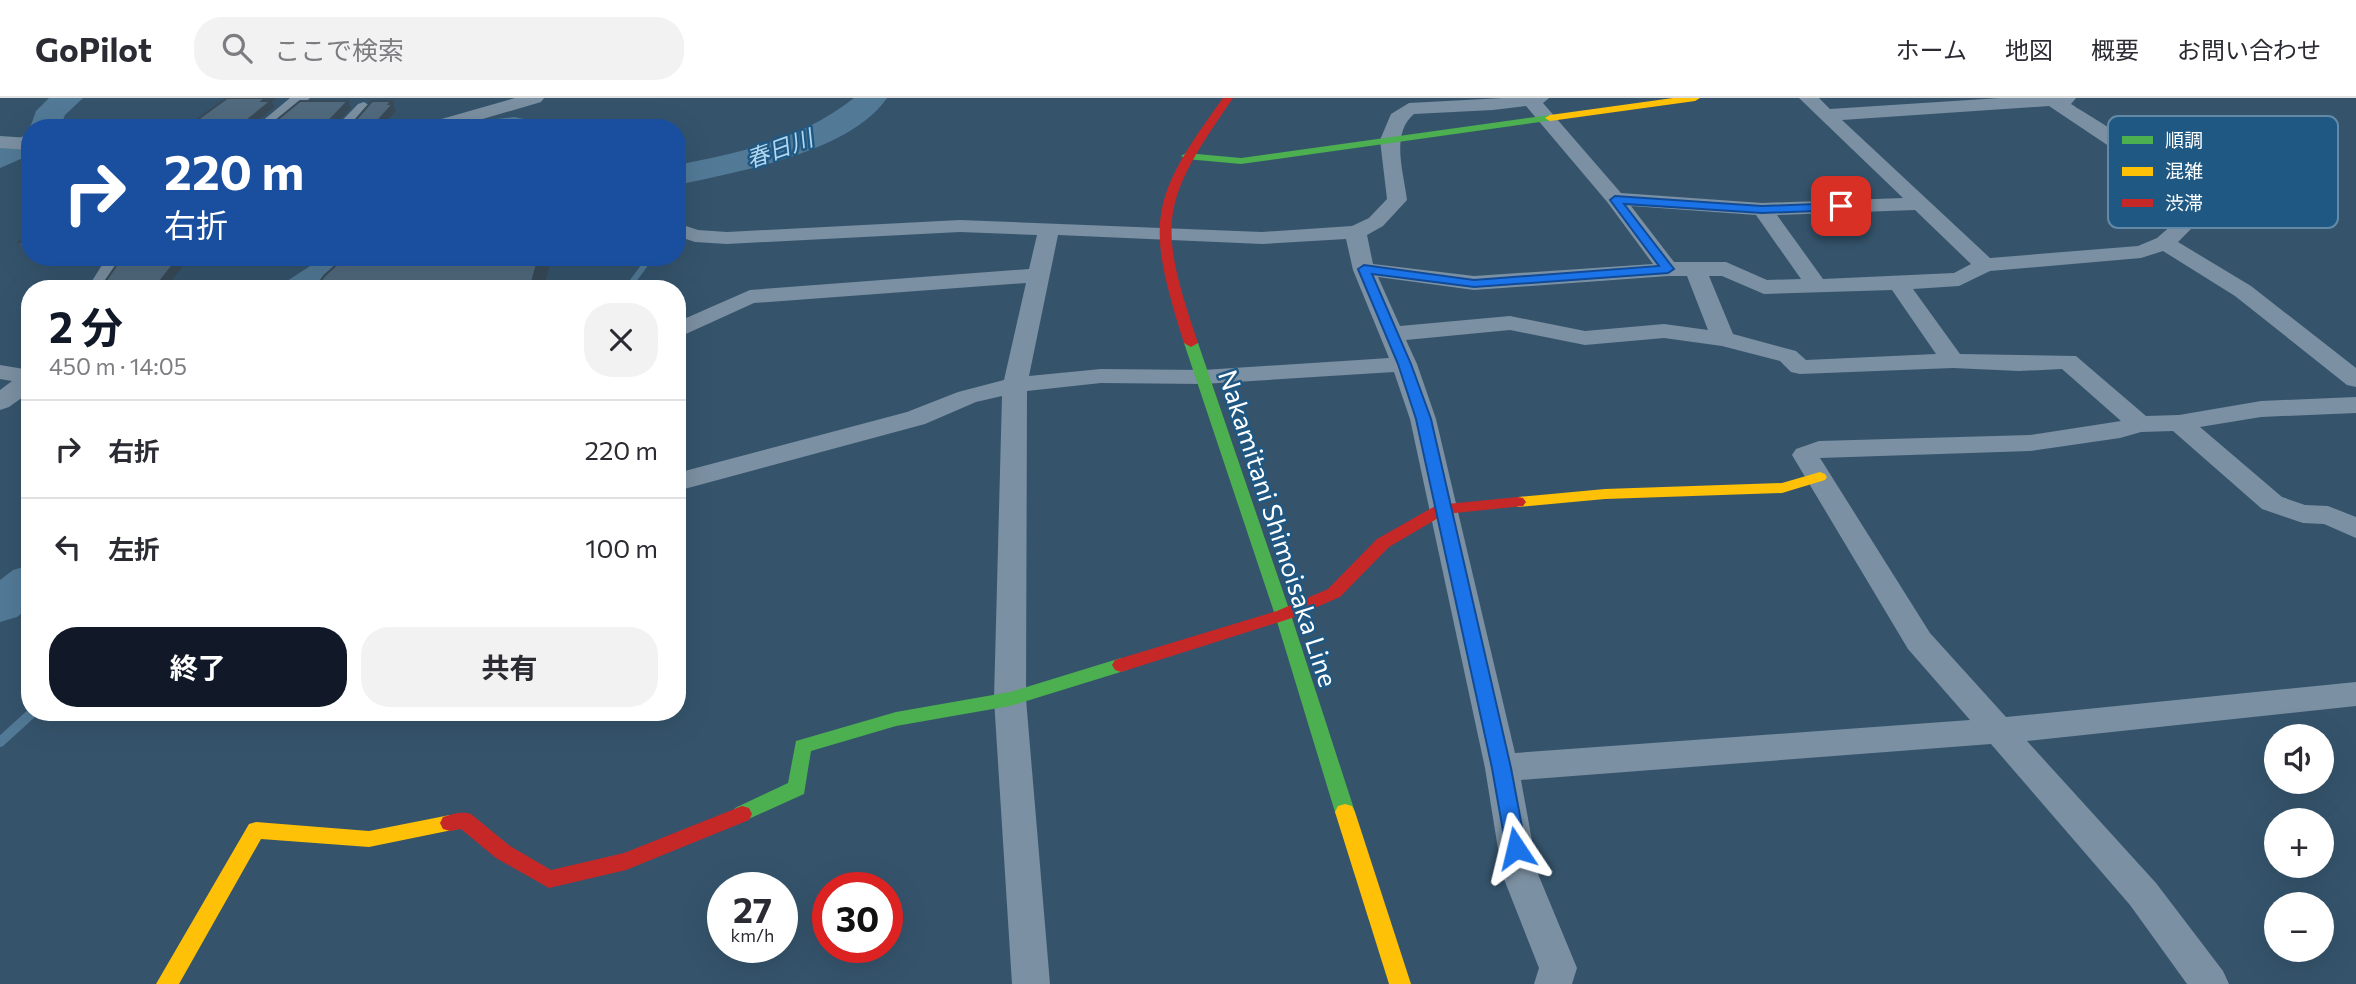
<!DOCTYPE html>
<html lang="ja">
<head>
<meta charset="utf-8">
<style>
  :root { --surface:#fff; --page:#f2f2f3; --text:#2b2b33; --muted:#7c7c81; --line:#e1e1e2; --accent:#111827 }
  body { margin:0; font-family:Commissioner,"Noto Sans JP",sans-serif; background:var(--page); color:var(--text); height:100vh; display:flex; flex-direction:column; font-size:26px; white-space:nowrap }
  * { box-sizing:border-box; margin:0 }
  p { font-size:23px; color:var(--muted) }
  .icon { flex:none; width:38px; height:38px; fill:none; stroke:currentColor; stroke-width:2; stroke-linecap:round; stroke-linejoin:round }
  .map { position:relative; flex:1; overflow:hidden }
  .panel { position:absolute; left:21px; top:182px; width:665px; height:441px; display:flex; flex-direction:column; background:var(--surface); border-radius:28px; box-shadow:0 7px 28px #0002 }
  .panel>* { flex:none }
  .top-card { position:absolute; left:21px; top:21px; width:665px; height:147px; border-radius:28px; box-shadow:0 7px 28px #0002; background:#1a4fa0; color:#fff; overflow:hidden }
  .tools { position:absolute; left:2264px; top:626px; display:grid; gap:14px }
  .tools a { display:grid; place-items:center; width:70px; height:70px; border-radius:50%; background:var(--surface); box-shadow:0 7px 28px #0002; font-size:35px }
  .speed { position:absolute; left:707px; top:774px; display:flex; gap:14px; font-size:35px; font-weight:700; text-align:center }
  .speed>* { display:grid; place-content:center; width:91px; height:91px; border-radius:50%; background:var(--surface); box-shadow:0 7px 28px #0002; line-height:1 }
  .speed small { font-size:18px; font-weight:400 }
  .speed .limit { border:10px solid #d22; background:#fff; color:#111 }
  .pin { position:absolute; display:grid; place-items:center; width:60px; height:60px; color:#fff; margin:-30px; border-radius:14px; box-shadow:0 4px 10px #0006 }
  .me { position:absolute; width:77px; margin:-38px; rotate:350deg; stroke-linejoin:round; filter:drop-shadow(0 0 5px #0008) }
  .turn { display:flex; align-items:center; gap:24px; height:147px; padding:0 28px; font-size:32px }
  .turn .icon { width:91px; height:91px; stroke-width:2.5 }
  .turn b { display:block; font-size:49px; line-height:60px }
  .round { display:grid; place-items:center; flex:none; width:74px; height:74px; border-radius:28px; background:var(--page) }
  .summary { display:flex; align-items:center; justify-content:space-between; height:119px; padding:0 28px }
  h1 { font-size:42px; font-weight:700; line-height:52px; color:var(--accent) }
  .cta { display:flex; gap:14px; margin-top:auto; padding:14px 28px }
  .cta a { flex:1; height:80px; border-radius:28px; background:var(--accent); color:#fff; font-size:28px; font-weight:700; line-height:80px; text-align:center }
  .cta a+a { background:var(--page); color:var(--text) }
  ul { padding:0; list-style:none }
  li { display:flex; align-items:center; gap:21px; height:98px; padding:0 28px; border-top:2px solid var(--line) }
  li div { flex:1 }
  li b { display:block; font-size:26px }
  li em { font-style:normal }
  header { display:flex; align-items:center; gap:42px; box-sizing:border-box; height:98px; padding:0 35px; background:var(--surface); border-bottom:2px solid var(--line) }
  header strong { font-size:33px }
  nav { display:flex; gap:38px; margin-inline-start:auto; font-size:24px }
  .search { width:490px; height:63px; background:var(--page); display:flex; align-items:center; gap:18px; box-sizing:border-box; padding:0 24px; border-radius:28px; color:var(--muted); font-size:26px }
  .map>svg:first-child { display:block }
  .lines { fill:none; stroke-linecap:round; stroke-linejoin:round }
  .stream-far1 { stroke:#527a97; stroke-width:6 }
  .stream { stroke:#527a97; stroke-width:10 }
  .river { fill:#527a97; fill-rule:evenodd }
  .street { fill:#7b90a2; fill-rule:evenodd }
  .fast { fill:#4caf50; fill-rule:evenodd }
  .slow { fill:#ffc107; fill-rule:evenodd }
  .jam { fill:#c62828; fill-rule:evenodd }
  .wall { fill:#465b6c }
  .shaded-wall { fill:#394a58 }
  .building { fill:#516a7d; stroke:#394a58; stroke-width:2 }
  .route { fill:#1a73e8; stroke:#114b97; stroke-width:2 }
  .labels { text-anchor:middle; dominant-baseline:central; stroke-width:5; stroke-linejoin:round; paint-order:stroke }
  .far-water-label { font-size:23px; font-style:italic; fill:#b1d7f0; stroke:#1f5882 }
  .street-label { font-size:26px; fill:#fff; stroke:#1f5882 }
  .key { fill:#1f5882; stroke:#628aa8; stroke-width:2 }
  .key-label { font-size:19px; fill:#fff }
</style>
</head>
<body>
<header>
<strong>GoPilot</strong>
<div class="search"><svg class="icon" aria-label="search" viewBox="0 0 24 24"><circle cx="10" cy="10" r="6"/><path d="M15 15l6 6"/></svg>ここで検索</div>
<nav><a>ホーム</a><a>地図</a><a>概要</a><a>お問い合わせ</a></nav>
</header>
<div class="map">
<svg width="2356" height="886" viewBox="0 0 2356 886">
  <rect width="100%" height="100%" fill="#35546c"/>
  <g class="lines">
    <g class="stream-far1">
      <path d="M 451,29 L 514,22 L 551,30"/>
      <path d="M 627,191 L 644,168 L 644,159"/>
    </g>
    <path class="stream" d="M 0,644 L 33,614"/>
    <g class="river">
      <path d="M 49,0 L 83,0 L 65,17 L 60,30 L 30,30 L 36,13 Z"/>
      <path d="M 854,0 L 887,0 C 850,54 738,74 677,87 L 677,67 C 741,55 802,41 854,0 Z"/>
      <path d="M 30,35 L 30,57 L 0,70 L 0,48 Z"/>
      <path d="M 324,159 L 365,159 L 360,166 L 325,191 L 282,191 L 287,183 Z"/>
      <path d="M 30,467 L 30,509 L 17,519 L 0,524 L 0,482 L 13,472 Z"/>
    </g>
    <g class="street">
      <path d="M 290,0 L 310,0 L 275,30 L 254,30 Z"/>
      <path d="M 515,0 L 544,0 L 541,4 L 452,30 L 422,30 L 424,26 Z"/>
      <path d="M 1503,0 L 1549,0 L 1543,5 L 1621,95 L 1762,105 L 1903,100 L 1799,0 L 1819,0 L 1830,11 L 2000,0 L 2076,0 L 2071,6 C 2100,25 2185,72 2199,100 C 2202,106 2200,115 2200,122 L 2178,144 L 2251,188 L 2356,270 L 2356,289 L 2347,287 L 2235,198 L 2163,153 L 2141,160 L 1990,173 L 1959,188 L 1913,191 L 1960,256 L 2076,258 L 2146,318 L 2179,317 L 2261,303 L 2356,299 L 2356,315 L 2261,319 L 2200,329 L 2282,399 L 2305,407 L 2328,408 L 2356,419 L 2356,440 L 2324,426 L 2303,425 L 2262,411 L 2173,333 L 2141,334 L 2120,340 L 2030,353 L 1820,360 L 1930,535 L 2006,619 L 2356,584 L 2356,608 L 2027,643 L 2156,785 L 2223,873 L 2229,886 L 2187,886 L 2130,807 L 1991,646 L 1521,682 L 1538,776 L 1577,870 L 1572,886 L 1534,886 L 1539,870 L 1502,776 L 1485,670 L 1410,321 L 1394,274 L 1203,286 L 1101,285 L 1027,293 L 1026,601 L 1050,886 L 1012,886 L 994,601 L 1002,298 L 976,304 L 925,326 L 677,393 L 677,375 L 907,314 L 958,294 L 1004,282 L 1026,185 L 754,205 L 677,240 L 677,224 L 750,192 L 1029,171 L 1037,137 L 960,134 L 727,146 L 695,144 L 677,138 L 677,125 L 698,132 L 727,134 L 960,122 L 1262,134 L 1352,128 L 1369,120 L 1387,101 L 1380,42 L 1391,16 L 1409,5 ZM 1526,8 L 1608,105 L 1653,166 L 1474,178 L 1373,166 L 1367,137 L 1383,128 L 1407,102 C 1404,75 1390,36 1414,16 L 1493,12 ZM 2049,8 L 2164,85 L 2180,103 L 2180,120 L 2157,140 L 2138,148 L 1990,160 L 1842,22 ZM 1631,108 L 1756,117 L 1801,181 L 1767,182 L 1726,164 L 1674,164 ZM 1915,112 L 1971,166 L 1954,175 L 1823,181 L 1777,117 ZM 1058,137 L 1262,146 L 1346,141 L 1353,172 L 1389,260 L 1203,272 L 1101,271 L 1029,278 ZM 1668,178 L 1687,178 L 1708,232 L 1664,226 L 1585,233 L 1510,218 L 1400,228 L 1378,179 L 1474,192 ZM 1709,178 L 1722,178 L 1764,196 L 1892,192 L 1936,256 L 1806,262 L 1796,253 L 1733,236 ZM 1510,232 L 1585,247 L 1664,240 L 1722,248 L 1780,263 L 1791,274 L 1800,276 L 1953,270 L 2019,273 L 2062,271 L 2121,323 L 2030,337 L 1819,343 L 1796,351 L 1792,357 L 1908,551 L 1970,622 L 1515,655 L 1436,321 L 1417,266 L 1406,242 Z"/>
      <path d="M 364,4 L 373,10 L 355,30 L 335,30 L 358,6 Z"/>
      <path d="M 490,24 L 512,24 L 521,30 L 481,30 Z"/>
      <path d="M 0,38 L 30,40 L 30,52 L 0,50 Z"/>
      <path d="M 107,159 L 129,159 L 109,191 L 87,191 Z"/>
      <path d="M 0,267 L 30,272 L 30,294 L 9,309 L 0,312 L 0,292 L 12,283 L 0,281 Z"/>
    </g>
    <g class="fast">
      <path d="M 1550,17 L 1555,20 L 1554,22 L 1241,66 L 1186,61 L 1181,58 L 1186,55 L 1241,60 Z"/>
      <path d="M 1191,241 L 1198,245 L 1291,517 L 1355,714 L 1352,720 L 1345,722 L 1338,720 L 1335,714 L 1275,517 L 1184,245 Z"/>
      <path d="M 1121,560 L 1127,562 L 1130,567 L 1127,572 L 1010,608 L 896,628 L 811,653 L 804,696 L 742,724 L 735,722 L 732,716 L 735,710 L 788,685 L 796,643 L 896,614 L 1010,594 Z"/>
    </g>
    <g class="slow">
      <path d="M 1673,0 L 1700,0 L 1695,3 L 1550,23 L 1545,20 L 1550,17 Z"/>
      <path d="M 1820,374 L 1825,376 L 1827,379 L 1825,382 L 1782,395 L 1605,401 L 1518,409 L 1510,404 L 1518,399 L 1605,391 L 1782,385 Z"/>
      <path d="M 1345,706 L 1352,708 L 1355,714 L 1411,886 L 1389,886 L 1335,714 L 1338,708 Z"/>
      <path d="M 450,717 L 457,719 L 460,725 L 457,731 L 369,749 L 261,741 L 179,886 L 156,886 L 249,726 L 256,724 L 369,733 Z"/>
    </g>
    <g class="jam">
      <path d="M 1223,0 L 1233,0 C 1160,105 1157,124 1198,245 L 1191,249 L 1184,245 C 1146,124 1148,103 1223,0 Z"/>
      <path d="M 1518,399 L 1523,400 L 1526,404 L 1523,408 L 1445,416 L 1389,449 L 1340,499 L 1289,521 L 1121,574 L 1115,572 L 1112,567 L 1115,562 L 1277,513 L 1328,491 L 1377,441 L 1437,407 Z"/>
      <path d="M 742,708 L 749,710 L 752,716 L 749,722 L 626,772 L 549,790 L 496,760 L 461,731 L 450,733 L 443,731 L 440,725 L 443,719 C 453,716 461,713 471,716 L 510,748 L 551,772 L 624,755 Z"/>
    </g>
  </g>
  <g class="wall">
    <path d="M 227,0 L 276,0 L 272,4 L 275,9 L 255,26 L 273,25 L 351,10 L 336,26 L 352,26 L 392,3 L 396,13 L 381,30 L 191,30 L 190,27 Z"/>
    <path d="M 30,133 L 30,149 L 22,149 L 19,144 Z"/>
  </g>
  <g class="shaded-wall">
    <path d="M 265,0 L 276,0 L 272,4 L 275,9 L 252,28 L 253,30 L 249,21 L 262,3 Z"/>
    <path d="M 348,3 L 351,10 L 333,30 L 329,23 Z"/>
    <path d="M 392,3 L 396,13 L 381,30 L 370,30 Z"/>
    <path d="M 179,159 L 190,159 L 165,191 L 147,191 Z"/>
    <path d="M 539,159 L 552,159 L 543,191 L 530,191 Z"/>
  </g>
  <g class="building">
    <path d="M 227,0 L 265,0 L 262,3 L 271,3 L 249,21 L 250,26 L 273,25 L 300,3 L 348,3 L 329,23 L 332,26 L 352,26 L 372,3 L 392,3 L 389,6 L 393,6 L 377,24 L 370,30 L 226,30 L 190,27 Z"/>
    <path d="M 30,133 L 30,143 L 19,144 Z"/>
    <path d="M 122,159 L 179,159 L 157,187 L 147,191 L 139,191 L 139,189 L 124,191 L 100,191 Z"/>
    <path d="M 345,159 L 539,159 L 530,191 L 315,191 L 324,178 Z"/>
  </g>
  <path class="route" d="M 1615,98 L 1762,108 L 1841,105 L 1847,108 L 1841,112 L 1762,115 L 1624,106 L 1674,171 L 1668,175 L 1474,189 L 1372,176 L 1411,266 L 1431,321 L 1511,670 L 1526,750 L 1523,756 L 1516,758 L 1509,756 L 1506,750 L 1492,670 L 1416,321 L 1398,266 L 1358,171 L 1364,167 L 1474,182 L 1659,168 L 1610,102 Z"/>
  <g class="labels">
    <g class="far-water-label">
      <text transform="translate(779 50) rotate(-20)">春日川</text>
    </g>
    <g class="street-label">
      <text transform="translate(1279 430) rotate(72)">Nakamitani Shimoisaka Line</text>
    </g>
  </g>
  <rect x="2108" y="18" width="230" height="112" rx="10" class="key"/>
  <rect x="2122" y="38" width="31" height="8" fill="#4caf50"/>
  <rect x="2122" y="69" width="31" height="9" fill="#ffc107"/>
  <rect x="2122" y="101" width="31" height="8" fill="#c62828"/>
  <g class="key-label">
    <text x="2165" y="49">順調</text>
    <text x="2165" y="80">混雑</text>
    <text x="2165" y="112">渋滞</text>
  </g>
</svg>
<div class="tools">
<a><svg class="icon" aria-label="sound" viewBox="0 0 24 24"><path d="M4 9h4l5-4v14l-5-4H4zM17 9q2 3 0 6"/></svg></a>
<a>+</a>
<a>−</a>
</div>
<div class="speed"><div>27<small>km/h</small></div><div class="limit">30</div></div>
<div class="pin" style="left:1841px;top:108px;background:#d93025"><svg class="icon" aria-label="arrive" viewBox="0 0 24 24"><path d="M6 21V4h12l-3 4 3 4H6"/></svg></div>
<svg class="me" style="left:1516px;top:750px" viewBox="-20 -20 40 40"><path d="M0-17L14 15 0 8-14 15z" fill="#1a73e8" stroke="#fff" stroke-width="4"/></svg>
<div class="top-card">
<div class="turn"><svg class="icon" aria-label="right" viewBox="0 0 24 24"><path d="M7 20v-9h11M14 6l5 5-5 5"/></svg><div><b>220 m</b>右折</div></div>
</div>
<section class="panel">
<div class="summary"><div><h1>2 分</h1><p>450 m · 14:05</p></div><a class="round"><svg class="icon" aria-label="close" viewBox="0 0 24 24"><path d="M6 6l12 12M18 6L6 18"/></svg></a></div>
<ul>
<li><svg class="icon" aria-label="right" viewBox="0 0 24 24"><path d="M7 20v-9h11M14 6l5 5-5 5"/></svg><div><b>右折</b></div><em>220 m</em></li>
<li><svg class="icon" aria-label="left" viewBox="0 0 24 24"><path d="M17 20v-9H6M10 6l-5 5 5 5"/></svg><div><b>左折</b></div><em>100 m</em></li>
</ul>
<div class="cta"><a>終了</a><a>共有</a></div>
</section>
</div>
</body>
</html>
